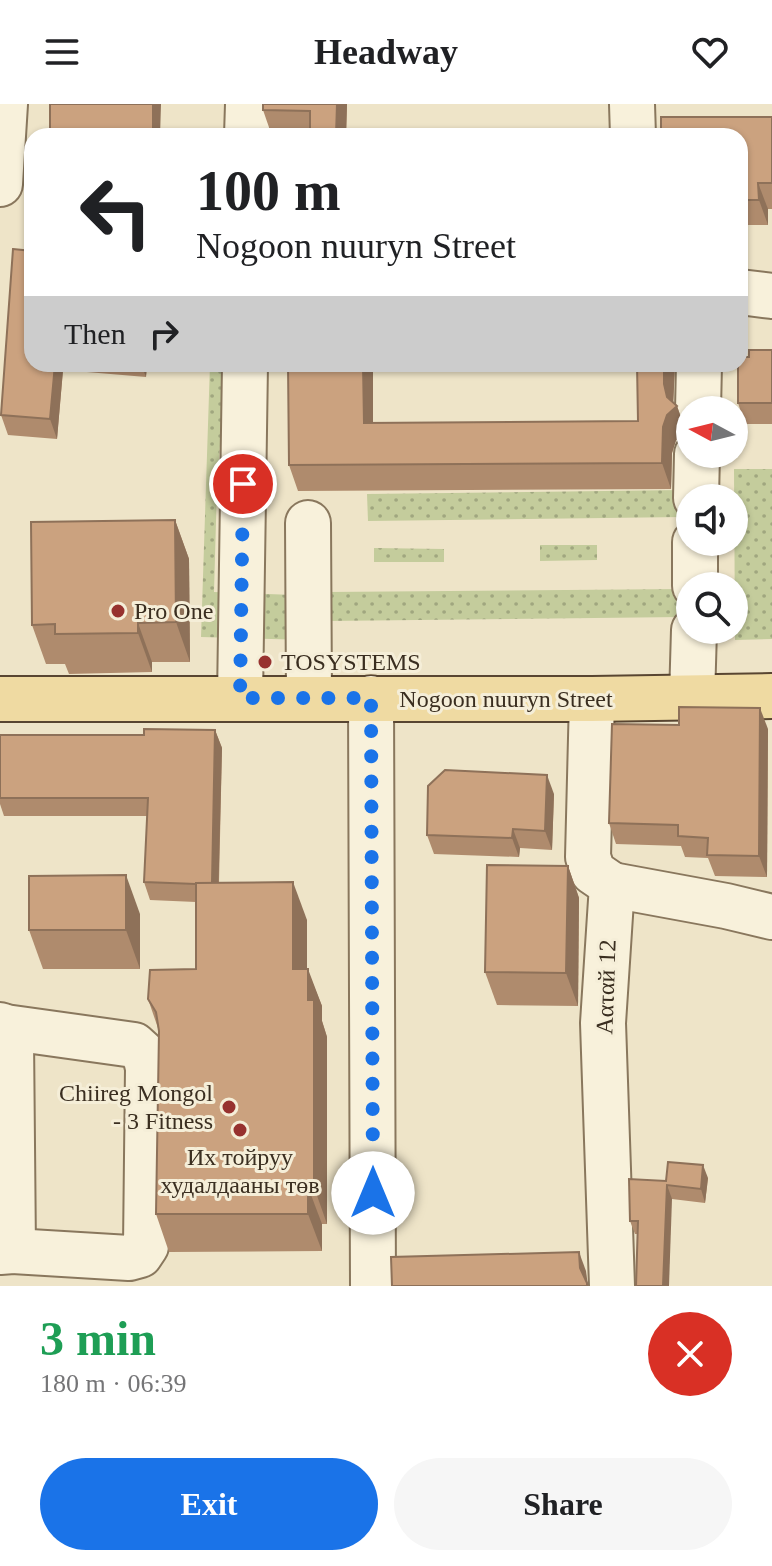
<!DOCTYPE html>
<html lang="en">
<head>
<meta charset="utf-8">
<style>
  :root { --surface:#fff; --page:#f6f6f6; --text:#202124; --muted:#757577; --accent:#1a73e8 }
  body { margin:0; font-family:Georgia,serif; background:var(--page); color:var(--text); height:100vh; display:flex; flex-direction:column; font-size:30px; white-space:nowrap }
  * { box-sizing:border-box; margin:0 }
  p { font-size:26px; color:var(--muted) }
  .icon { flex:none; width:44px; height:44px; fill:none; stroke:currentColor; stroke-width:2; stroke-linecap:round; stroke-linejoin:round }
  .map { position:relative; height:1182px; overflow:hidden }
  .details { display:flex; flex-direction:column; background:var(--surface); flex:1 }
  .details>* { flex:none }
  .top-card { position:absolute; left:24px; top:24px; width:724px; height:244px; border-radius:24px; box-shadow:0 2px 6px #0004; background:#fff; color:var(--text); overflow:hidden }
  .needle { width:52px; rotate:277deg }
  .fabs { position:absolute; left:676px; top:292px; display:grid; gap:16px }
  .fabs a { display:grid; place-items:center; width:72px; height:72px; border-radius:50%; background:var(--surface); box-shadow:0 2px 6px #0004; font-size:40px }
  .pin { position:absolute; display:grid; place-items:center; width:68px; height:68px; color:#fff; margin:-34px; border:4px solid #fff; border-radius:50%; box-shadow:0 2px 8px #0007 }
  .me { position:absolute; width:88px; margin:-44px; rotate:0deg; stroke-linejoin:round; filter:drop-shadow(0 0 6px #0008) }
  .turn { display:flex; align-items:center; gap:28px; height:168px; padding:0 40px; font-size:36px }
  .turn .icon { width:104px; height:104px; stroke-width:2.5 }
  .turn b { display:block; font-size:56px; line-height:68px }
  .then { display:flex; align-items:center; height:76px; padding:0 40px; background:#0003; gap:16px; font-size:30px }
  .round { display:grid; place-items:center; flex:none; width:84px; height:84px; border-radius:42px; background:var(--page) }
  .overview { display:flex; align-items:center; justify-content:space-between; height:136px; padding:0 40px }
  h1 { font-size:48px; font-weight:700; line-height:60px; color:#1e9e55 }
  .action { display:flex; gap:16px; margin-top:auto; padding:16px 40px }
  .action a { flex:1; height:92px; border-radius:48px; background:var(--accent); color:#fff; font-size:32px; font-weight:700; line-height:92px; text-align:center }
  .action a+a { background:var(--page); color:var(--text) }
  header { display:flex; justify-content:space-between; align-items:center; height:104px; padding:0 40px; background:var(--surface); font-size:36px; font-weight:700 }
  .map>svg:first-child { display:block }
  .garden { fill:url(#garden-dots) }
  .lines { fill:none; stroke-linecap:round; stroke-linejoin:round }
  .minor-casing { stroke:#89775d; stroke-width:48 }
  .major-casing { stroke:#584531; stroke-width:48 }
  .minor { stroke:#f8f1db; stroke-width:44 }
  .major { stroke:#efdaa2; stroke-width:44 }
  .wall { fill:#af8b6d }
  .shaded-wall { fill:#8e7159 }
  .building { fill:#cba27f; stroke:#8e7159; stroke-width:2 }
  .route { stroke:#1a73e8; stroke-width:14; stroke-dasharray:0 25.2 }
  .poi-dot { fill:#97322f; stroke:#f5eed8; stroke-width:3 }
  .labels { text-anchor:middle; dominant-baseline:central; stroke-width:6; stroke-linejoin:round; paint-order:stroke }
  .poi-label { font-size:24px; fill:#3a2e20; stroke:#f5eed8; text-anchor:start }
  .street-label { font-size:24px; fill:#3a2e20; stroke:#f5eed8 }
</style>
</head>
<body>
<header><svg class="icon" aria-label="menu" viewBox="0 0 24 24"><path d="M4 6h16M4 12h16M4 18h16"/></svg>Headway<svg class="icon" aria-label="heart" viewBox="0 0 24 24"><path d="M12 20l-8-8c-3-5 5-10 8-4 3-6 11-1 8 4z"/></svg></header>
<div class="map">
<svg width="772" height="1182" viewBox="0 0 772 1182">
  <defs>
    <pattern id="garden-dots" width="8" height="8" patternUnits="userSpaceOnUse" patternTransform="scale(2)"><rect width="8" height="8" fill="#c4cc9c"/><path d="M2 2h.1M6 6h.1" fill="none" stroke="#a0a67f" stroke-width="1.8" stroke-linecap="round"/></pattern>
  </defs>
  <rect width="100%" height="100%" fill="#eee4c8"/>
  <g class="garden">
    <path d="M 210,260 L 226,260 L 217,383 L 214,488 L 294,491 L 306,536 L 201,533 Z"/>
    <path d="M 734,365 L 772,365 L 772,535 L 735,536 Z"/>
    <path d="M 682,386 L 683,413 L 368,417 L 367,390 Z"/>
    <path d="M 540,441 L 597,441 L 597,456 L 540,457 Z"/>
    <path d="M 374,444 L 444,445 L 444,458 L 374,458 Z"/>
    <path d="M 682,485 L 682,513 L 326,517 L 326,488 Z"/>
  </g>
  <g class="lines">
    <g class="minor-casing">
      <g id="minor">
        <path d="M 632,0 L 633,32"/>
        <path d="M 247,32 L 248,0"/>
        <path d="M 0,80 L 5,0"/>
        <path d="M 740,188 L 772,192"/>
        <path d="M 698,306 L 699,260"/>
        <path d="M 696,394 L 697,350"/>
        <path d="M 308,419 L 309,594"/>
        <path d="M 695,482 L 695,438"/>
        <path d="M 240,594 L 245,260"/>
        <path d="M 371,594 L 373,1182"/>
        <path d="M 692,594 L 694,526"/>
        <path d="M 592,595 L 588,753 L 593,768 L 612,781 L 603,919 L 612,1182"/>
        <path d="M 612,781 L 726,802 L 772,813"/>
        <path d="M 0,921 L 5,923 L 11,934 L 13,1147 L 0,1148"/>
        <path d="M 5,923 L 134,941 L 145,951 L 148,964 L 146,1142 L 140,1151 L 129,1154 L 13,1147"/>
      </g>
    </g>
    <g class="major-casing">
      <path id="major" d="M 0,595 L 592,595 L 772,592"/>
    </g>
    <use href="#minor" class="minor"/>
    <use href="#major" class="major"/>
  </g>
  <g class="wall">
    <path d="M 263,0 L 347,0 L 346,32 L 272,32 L 263,6 Z"/>
    <path d="M 772,13 L 772,105 L 768,105 L 768,121 L 740,121 L 740,32 Z"/>
    <path d="M 772,246 L 772,320 L 745,320 L 738,299 L 749,253 Z"/>
    <path d="M 32,260 L 147,260 L 146,273 L 63,266 L 57,335 L 8,331 L 1,311 Z"/>
    <path d="M 373,260 L 373,319 L 638,317 L 637,260 L 675,260 L 673,299 L 677,302 L 686,328 L 676,336 L 672,349 L 671,385 L 298,387 L 289,361 Z"/>
    <path d="M 175,416 L 189,455 L 190,558 L 152,558 L 152,568 L 69,570 L 65,560 L 46,560 L 32,521 Z"/>
    <path d="M 768,625 L 767,773 L 715,772 L 708,754 L 685,753 L 681,742 L 616,740 L 609,719 Z"/>
    <path d="M 215,626 L 222,644 L 219,779 L 307,816 L 307,865 L 322,902 L 322,917 L 327,933 L 327,1120 L 322,1120 L 322,1147 L 169,1148 L 156,1110 L 159,927 L 148,895 L 196,865 L 196,798 L 150,796 L 144,778 L 147,712 L 4,712 L 0,700 L 0,631 L 144,631 Z"/>
    <path d="M 554,690 L 552,746 L 520,744 L 519,753 L 434,750 L 427,731 Z"/>
    <path d="M 568,762 L 579,794 L 578,902 L 497,901 L 485,868 Z"/>
    <path d="M 140,810 L 140,865 L 43,865 L 29,826 Z"/>
    <path d="M 708,1074 L 705,1099 L 672,1095 L 638,1130 L 635,1130 L 630,1117 L 666,1077 Z"/>
  </g>
  <g class="shaded-wall">
    <path d="M 153,0 L 161,0 L 160,32 L 153,32 Z"/>
    <path d="M 337,0 L 347,0 L 346,32 L 336,32 Z"/>
    <path d="M 758,79 L 768,105 L 768,121 L 759,96 Z"/>
    <path d="M 55,260 L 61,260 L 63,266 L 57,335 L 50,315 Z"/>
    <path d="M 141,260 L 147,260 L 146,273 Z"/>
    <path d="M 363,260 L 373,260 L 373,344 L 364,319 Z"/>
    <path d="M 664,260 L 675,260 L 673,305 L 677,302 L 686,328 L 676,336 L 672,349 L 671,385 L 662,359 Z"/>
    <path d="M 175,416 L 189,455 L 190,558 L 176,518 Z"/>
    <path d="M 138,519 L 152,558 L 152,568 L 138,529 Z"/>
    <path d="M 760,604 L 768,625 L 767,773 L 759,752 Z"/>
    <path d="M 215,626 L 222,644 L 218,799 L 212,781 Z"/>
    <path d="M 547,671 L 554,690 L 552,746 L 545,727 Z"/>
    <path d="M 513,725 L 520,744 L 519,753 L 512,734 Z"/>
    <path d="M 568,762 L 579,794 L 578,902 L 566,869 Z"/>
    <path d="M 126,771 L 140,810 L 140,865 L 126,826 Z"/>
    <path d="M 293,778 L 307,816 L 307,902 L 293,865 Z"/>
    <path d="M 308,865 L 322,902 L 322,917 L 327,933 L 327,1120 L 314,1083 Z"/>
    <path d="M 703,1061 L 708,1074 L 705,1099 L 701,1085 Z"/>
    <path d="M 667,1081 L 672,1095 L 669,1182 L 663,1182 Z"/>
    <path d="M 308,1083 L 322,1120 L 322,1147 L 308,1110 Z"/>
    <path d="M 579,1148 L 586,1167 L 588,1182 L 587,1182 L 580,1164 Z"/>
  </g>
  <g class="building">
    <rect x="50" y="0" width="103" height="32"/>
    <path d="M 263,0 L 337,0 L 336,32 L 310,32 L 310,7 L 263,6 Z"/>
    <path d="M 661,13 L 772,13 L 772,79 L 758,79 L 759,96 L 740,96 L 740,32 L 661,32 Z"/>
    <path d="M 13,145 L 32,147 L 32,260 L 55,260 L 50,315 L 1,311 Z"/>
    <path d="M 749,246 L 772,246 L 772,299 L 738,299 L 738,260 L 740,260 L 740,253 L 749,253 Z"/>
    <path d="M 288,260 L 363,260 L 364,319 L 638,317 L 637,260 L 664,260 L 664,280 L 667,293 L 677,302 L 667,311 L 663,323 L 662,359 L 289,361 Z"/>
    <path d="M 175,416 L 176,518 L 138,519 L 138,529 L 55,530 L 55,520 L 32,521 L 31,418 Z"/>
    <path d="M 679,603 L 760,604 L 759,752 L 707,751 L 708,734 L 678,732 L 678,721 L 609,719 L 612,620 L 679,621 Z"/>
    <path d="M 144,625 L 215,626 L 212,779 L 196,779 L 196,780 L 144,778 L 148,694 L 0,694 L 0,631 L 144,631 Z"/>
    <path d="M 445,666 L 547,671 L 545,727 L 513,725 L 512,734 L 427,731 L 428,682 Z"/>
    <path d="M 487,761 L 568,762 L 566,869 L 485,868 Z"/>
    <path d="M 126,771 L 126,826 L 29,826 L 29,772 Z"/>
    <path d="M 293,778 L 293,865 L 308,865 L 308,896 L 314,896 L 314,1083 L 308,1083 L 308,1110 L 156,1110 L 159,927 L 156,908 L 148,895 L 150,866 L 196,865 L 196,779 Z"/>
    <path d="M 668,1058 L 703,1061 L 701,1085 L 667,1081 L 663,1182 L 636,1182 L 638,1117 L 630,1117 L 629,1075 L 666,1077 Z"/>
    <path d="M 579,1148 L 580,1164 L 587,1179 L 587,1182 L 392,1182 L 391,1153 Z"/>
  </g>
  <g class="lines">
    <path class="route" d="M 243,380 L 240,594 L 371,594 L 373,1089"/>
  </g>
  <g class="poi-dot">
    <circle cx="118" cy="507" r="8"/>
    <circle cx="265" cy="558" r="8"/>
    <circle cx="229" cy="1003" r="8"/>
    <circle cx="240" cy="1026" r="8"/>
  </g>
  <g class="labels">
    <g class="poi-label">
      <text x="134" y="507">Pro One</text>
      <text x="281" y="558">TOSYSTEMS</text>
      <text x="213" y="989" text-anchor="end">Chiireg Mongol<tspan x="213" dy="28">- 3 Fitness</tspan></text>
      <text x="240" y="1053" text-anchor="middle">Их тойруу<tspan x="240" dy="28">худалдааны төв</tspan></text>
    </g>
    <g class="street-label">
      <text x="506" y="595">Nogoon nuuryn Street</text>
      <text transform="translate(606 883) rotate(-88)">Ααταй 12</text>
    </g>
  </g>
</svg>
<div class="fabs">
<a><svg class="needle" viewBox="-14 -14 28 28"><path d="M0-13l5 13h-10z" fill="#e53935"/><path d="M0 13l5-13h-10z" fill="#757577"/></svg></a>
<a><svg class="icon" aria-label="sound" viewBox="0 0 24 24"><path d="M4 9h4l5-4v14l-5-4H4zM17 9q2 3 0 6"/></svg></a>
<a><svg class="icon" aria-label="search" viewBox="0 0 24 24"><circle cx="10" cy="10" r="6"/><path d="M15 15l6 6"/></svg></a>
</div>
<div class="pin" style="left:243px;top:380px;background:#d93025"><svg class="icon" aria-label="arrive" viewBox="0 0 24 24"><path d="M6 21V4h12l-3 4 3 4H6"/></svg></div>
<svg class="me" style="left:373px;top:1089px" viewBox="-20 -20 40 40"><circle r="19" fill="#fff"/><path d="M0-13L10 11 0 6-10 11z" fill="#1a73e8"/></svg>
<div class="top-card">
<div class="turn"><svg class="icon" aria-label="left" viewBox="0 0 24 24"><path d="M17 20v-9H6M10 6l-5 5 5 5"/></svg><div><b>100 m</b>Nogoon nuuryn Street</div></div>
<div class="then">Then<svg class="icon" aria-label="right" viewBox="0 0 24 24"><path d="M7 20v-9h11M14 6l5 5-5 5"/></svg></div>
</div>
</div>
<section class="details">
<div class="overview"><div><h1>3 min</h1><p>180 m · 06:39</p></div><a class="round" style="background:#d93025;color:#fff"><svg class="icon" aria-label="close" viewBox="0 0 24 24"><path d="M6 6l12 12M18 6L6 18"/></svg></a></div>
<div class="action"><a>Exit</a><a>Share</a></div>
</section>
</body>
</html>
